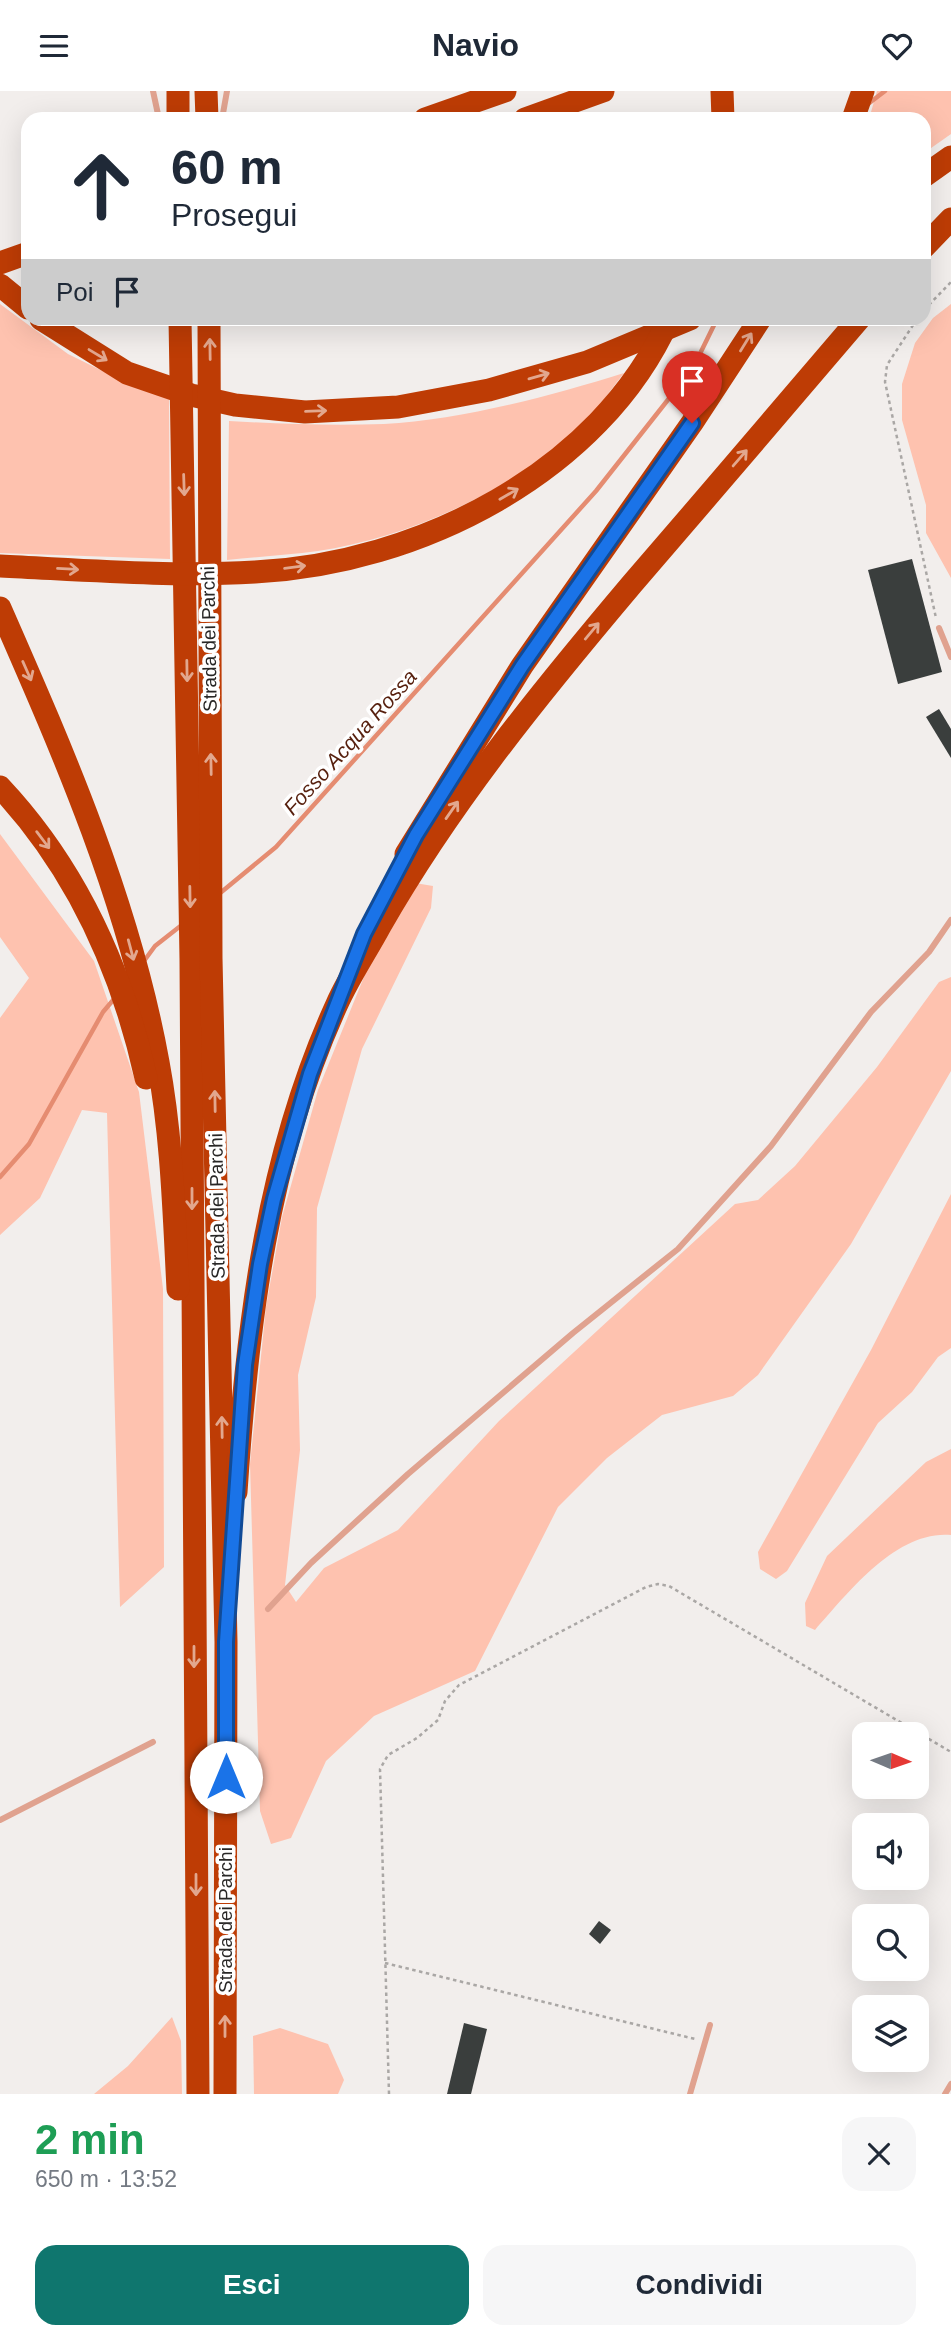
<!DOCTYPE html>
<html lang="it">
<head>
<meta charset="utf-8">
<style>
  :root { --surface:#fff; --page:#f6f6f7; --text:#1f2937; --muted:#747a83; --accent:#0f766e }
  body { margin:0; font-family:Helvetica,sans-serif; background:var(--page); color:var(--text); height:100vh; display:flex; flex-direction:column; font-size:26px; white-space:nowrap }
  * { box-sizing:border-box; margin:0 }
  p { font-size:23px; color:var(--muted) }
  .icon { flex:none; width:38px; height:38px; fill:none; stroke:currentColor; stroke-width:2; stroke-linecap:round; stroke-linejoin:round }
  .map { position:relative; height:2003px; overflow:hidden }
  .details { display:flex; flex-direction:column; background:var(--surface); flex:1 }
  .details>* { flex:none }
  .banner { position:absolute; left:21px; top:21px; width:910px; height:214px; border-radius:21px; box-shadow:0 7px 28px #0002; background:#fff; color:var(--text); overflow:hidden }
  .needle { width:46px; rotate:92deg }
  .fabs { position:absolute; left:852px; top:1631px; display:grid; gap:14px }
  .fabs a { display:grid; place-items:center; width:77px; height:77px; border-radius:14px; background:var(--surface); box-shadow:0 7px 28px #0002; font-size:35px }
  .pin { position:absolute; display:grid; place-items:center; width:60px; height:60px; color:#fff; margin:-72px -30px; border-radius:50% 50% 50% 0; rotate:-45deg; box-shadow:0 0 7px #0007 }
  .pin .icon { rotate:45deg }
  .me { position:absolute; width:77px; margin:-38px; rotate:0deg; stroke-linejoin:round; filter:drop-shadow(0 0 5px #0008) }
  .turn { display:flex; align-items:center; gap:24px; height:147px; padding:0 35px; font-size:32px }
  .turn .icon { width:91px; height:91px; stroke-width:2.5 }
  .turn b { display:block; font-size:49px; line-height:60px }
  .then { display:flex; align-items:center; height:66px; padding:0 35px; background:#0003; gap:14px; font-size:26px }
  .round { display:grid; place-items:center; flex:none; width:74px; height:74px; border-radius:21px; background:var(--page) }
  .head { display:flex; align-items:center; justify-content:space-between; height:119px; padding:0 35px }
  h1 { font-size:42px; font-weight:700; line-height:52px; color:#1e9e55 }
  .action { display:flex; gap:14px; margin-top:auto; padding:14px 35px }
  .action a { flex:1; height:80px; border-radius:21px; background:var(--accent); color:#fff; font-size:28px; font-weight:700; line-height:80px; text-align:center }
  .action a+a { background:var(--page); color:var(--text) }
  header { display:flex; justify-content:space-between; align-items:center; height:91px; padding:0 35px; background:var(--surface); font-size:32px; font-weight:700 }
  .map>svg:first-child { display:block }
  .green { fill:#fec2af }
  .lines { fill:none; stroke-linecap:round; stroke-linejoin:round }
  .stream { stroke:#e58c71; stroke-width:4.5 }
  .building { fill:#3a3e3d }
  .path { stroke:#aaa7a5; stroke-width:2.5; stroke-dasharray:3.5 3.5; stroke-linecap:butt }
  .service { stroke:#e0a28f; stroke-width:6 }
  .motorway { stroke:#be3c05; stroke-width:23 }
  .oneway { stroke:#e2a78e }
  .route-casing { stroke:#114b97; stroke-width:18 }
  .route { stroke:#1a73e8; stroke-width:12 }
  .labels { text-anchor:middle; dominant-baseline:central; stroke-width:7; stroke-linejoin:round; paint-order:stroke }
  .street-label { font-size:19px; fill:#282726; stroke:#fff }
  .water-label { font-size:21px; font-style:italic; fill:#561f0d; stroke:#fff }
</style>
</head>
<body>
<header><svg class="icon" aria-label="menu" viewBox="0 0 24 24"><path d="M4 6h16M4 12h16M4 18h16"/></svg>Navio<svg class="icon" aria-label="heart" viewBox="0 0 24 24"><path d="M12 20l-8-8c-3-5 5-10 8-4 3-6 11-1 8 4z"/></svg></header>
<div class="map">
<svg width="951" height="2003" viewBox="0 0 951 2003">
  <rect width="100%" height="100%" fill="#f2eeec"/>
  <g class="green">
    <path d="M 877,0 L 951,0 L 951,43 L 924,62 L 924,28 L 869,28 Z"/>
    <path d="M 0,213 L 68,263 L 127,292 L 169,307 L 170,468 L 0,462 Z"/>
    <path d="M 951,213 L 951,487 L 926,442 L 926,414 L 902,329 L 902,293 L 915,252 L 933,227 Z"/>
    <path d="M 624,282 C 615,293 607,305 598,316 C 534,391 414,446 318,460 C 288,464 257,466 227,469 L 229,330 C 281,333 332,335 384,333 C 460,329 551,305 624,282 Z"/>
    <path d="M 0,743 L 94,870 L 139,1001 L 163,1198 L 164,1476 L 120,1516 L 107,1022 L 82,1019 L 40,1107 L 0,1144 L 0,927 L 29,887 L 0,846 Z"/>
    <path d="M 415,792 L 433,795 L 431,817 L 362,958 L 317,1117 L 316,1206 L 298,1284 L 300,1359 L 285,1494 L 296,1511 L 324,1477 L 398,1439 L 499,1330 L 735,1113 L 758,1109 L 795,1075 L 877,976 L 939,891 L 951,886 L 951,980 L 851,1153 L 758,1284 L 733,1305 L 662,1324 L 607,1367 L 558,1416 L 475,1580 L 374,1625 L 326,1670 L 291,1747 L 271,1753 L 260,1720 L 250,1373 L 266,1216 L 282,1126 L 318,999 L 366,881 Z"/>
    <path d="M 951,1103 L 951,1257 L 938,1266 L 912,1301 L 878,1332 L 787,1480 L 776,1488 L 760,1478 L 758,1461 L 871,1259 Z"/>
    <path d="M 951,1358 L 951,1444 C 896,1439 848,1502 815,1539 L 806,1535 L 805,1512 L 827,1465 L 926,1371 Z"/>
    <path d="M 172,1926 L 181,1950 L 182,2003 L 94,2003 L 128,1975 Z"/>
    <path d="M 280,1937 L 328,1953 L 344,1989 L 338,2003 L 254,2003 L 253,1945 Z"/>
  </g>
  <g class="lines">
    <g class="stream">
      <path d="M 868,13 L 885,0"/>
      <path d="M 219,803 L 276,756 L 596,400 L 693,277 L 717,228"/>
      <path d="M 144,870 L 155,855 L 183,833"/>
      <path d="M 0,1086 L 29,1053 L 103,921 L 114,908"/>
    </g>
  </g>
  <g class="building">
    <path d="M 912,468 L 942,581 L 898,593 L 868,479 Z"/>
    <path d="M 939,618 L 951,638 L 951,667 L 926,626 Z"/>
    <path d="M 599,1830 L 611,1839 L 600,1853 L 589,1843 Z"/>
    <path d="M 464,1932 L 487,1938 L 471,2003 L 447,2003 Z"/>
  </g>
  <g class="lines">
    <g class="path">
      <path d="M 924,219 L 951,191"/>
      <path d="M 917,228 L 887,274 L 885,291 L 936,527"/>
      <path d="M 385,1872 L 695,1948"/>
      <path d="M 389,2003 L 380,1678 L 388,1664 L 417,1647 L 438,1629 L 445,1610 L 459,1594 L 646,1496 L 658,1493 L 669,1495 L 951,1661"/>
    </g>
    <g class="service">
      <path d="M 153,0 L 159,28"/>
      <path d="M 222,28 L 227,0"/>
      <path d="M 939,537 L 951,566"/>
      <path d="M 268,1518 L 311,1472 L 408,1383 L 573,1242 L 678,1158 L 771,1055 L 871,921 L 929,861 L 951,829"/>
      <path d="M 0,1729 L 153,1651"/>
      <path d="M 690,2003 L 710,1934"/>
      <path d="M 945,2003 L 951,1993"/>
    </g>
    <g class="motorway">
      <path d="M 178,0 L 178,28"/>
      <path d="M 206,0 L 207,28"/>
      <path d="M 722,0 L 723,28"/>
      <path d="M 425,28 L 505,0"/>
      <path d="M 525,28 L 603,0"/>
      <path d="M 853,28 L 863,0"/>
      <path d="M 924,85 L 951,66"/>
      <path d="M 924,156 L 951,128"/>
      <path d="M 0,172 L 28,162"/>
      <path d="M 0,194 L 28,217"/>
      <path d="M 41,228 L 127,282 L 191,304 L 235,314 L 305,321 L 398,316 L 489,299 L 587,271 L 690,228"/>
      <path d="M 180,228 L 191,868 L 198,2003"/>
      <path d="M 209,228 L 211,867 L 226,1551 L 225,2003"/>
      <path d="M 0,475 C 85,479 170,486 255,481 C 418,473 600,382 669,228"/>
      <path d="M 0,517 C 65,665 129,812 158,971 C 172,1046 174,1122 178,1198"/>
      <path d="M 0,696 C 76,777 122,879 146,987"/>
      <path d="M 406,763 L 522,575 L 692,332 L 760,228"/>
      <path d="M 236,1401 C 247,1235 267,1066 337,913 C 349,886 366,861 380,835 C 451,711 540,602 632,493 C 708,405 784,316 859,228"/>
    </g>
  </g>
  <defs><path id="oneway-shaft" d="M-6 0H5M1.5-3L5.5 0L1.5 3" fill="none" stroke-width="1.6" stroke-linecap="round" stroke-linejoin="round" transform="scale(1.75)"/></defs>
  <g class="oneway">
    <use href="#oneway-shaft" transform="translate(746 251) rotate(-58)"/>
    <use href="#oneway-shaft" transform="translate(210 258) rotate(-91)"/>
    <use href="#oneway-shaft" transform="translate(98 264) rotate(31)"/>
    <use href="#oneway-shaft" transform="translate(539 285) rotate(-16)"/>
    <use href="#oneway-shaft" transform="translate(316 320) rotate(-2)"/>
    <use href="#oneway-shaft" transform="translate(740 367) rotate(-49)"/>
    <use href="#oneway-shaft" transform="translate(184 394) rotate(88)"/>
    <use href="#oneway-shaft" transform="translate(509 403) rotate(-30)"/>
    <use href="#oneway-shaft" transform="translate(295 476) rotate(-7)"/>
    <use href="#oneway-shaft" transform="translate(68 478) rotate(3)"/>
    <use href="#oneway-shaft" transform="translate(592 540) rotate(-50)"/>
    <use href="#oneway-shaft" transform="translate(27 580) rotate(66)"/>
    <use href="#oneway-shaft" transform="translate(187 580) rotate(89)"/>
    <use href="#oneway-shaft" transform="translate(211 673) rotate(-91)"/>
    <use href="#oneway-shaft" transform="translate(452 719) rotate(-55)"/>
    <use href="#oneway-shaft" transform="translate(43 749) rotate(53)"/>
    <use href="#oneway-shaft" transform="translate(190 806) rotate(89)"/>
    <use href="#oneway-shaft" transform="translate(131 859) rotate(75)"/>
    <use href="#oneway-shaft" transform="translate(215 1010) rotate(-91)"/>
    <use href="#oneway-shaft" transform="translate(192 1108) rotate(90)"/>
    <use href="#oneway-shaft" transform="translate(222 1336) rotate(-91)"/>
    <use href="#oneway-shaft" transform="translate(194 1566) rotate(90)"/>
    <use href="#oneway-shaft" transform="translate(196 1794) rotate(90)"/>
    <use href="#oneway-shaft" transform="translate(225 1935) rotate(-90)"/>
  </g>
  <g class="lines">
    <g class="route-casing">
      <path id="route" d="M 226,1686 L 226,1551 L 245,1274 L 260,1173 L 274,1108 L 310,983 L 364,843 L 416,744 L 522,575 L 692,332"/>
    </g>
    <use href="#route" class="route"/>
  </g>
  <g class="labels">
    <g class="street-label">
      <text transform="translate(209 548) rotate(-91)">Strada dei Parchi</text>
      <text transform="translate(217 1115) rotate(-91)">Strada dei Parchi</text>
      <text transform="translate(225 1829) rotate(-90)">Strada dei Parchi</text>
    </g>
    <g class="water-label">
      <text transform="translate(350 651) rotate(-48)">Fosso Acqua Rossa</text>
    </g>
  </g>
</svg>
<div class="fabs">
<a><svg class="needle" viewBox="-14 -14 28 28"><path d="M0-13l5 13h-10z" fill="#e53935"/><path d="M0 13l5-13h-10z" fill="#747a83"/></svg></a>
<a><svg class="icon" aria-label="sound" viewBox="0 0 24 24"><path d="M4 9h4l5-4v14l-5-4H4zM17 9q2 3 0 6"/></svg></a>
<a><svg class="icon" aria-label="search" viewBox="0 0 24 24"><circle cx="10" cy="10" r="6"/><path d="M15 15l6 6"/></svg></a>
<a><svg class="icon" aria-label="layers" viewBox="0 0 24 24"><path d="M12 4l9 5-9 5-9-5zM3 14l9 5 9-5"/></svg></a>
</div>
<div class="pin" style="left:692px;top:332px;background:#d93025"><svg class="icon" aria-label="arrive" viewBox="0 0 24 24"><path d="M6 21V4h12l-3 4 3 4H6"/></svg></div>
<svg class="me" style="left:226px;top:1686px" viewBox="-20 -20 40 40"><circle r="19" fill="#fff"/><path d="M0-13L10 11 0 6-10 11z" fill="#1a73e8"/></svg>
<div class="banner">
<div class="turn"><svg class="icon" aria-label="ahead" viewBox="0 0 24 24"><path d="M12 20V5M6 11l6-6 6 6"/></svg><div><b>60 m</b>Prosegui</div></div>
<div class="then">Poi<svg class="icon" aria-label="arrive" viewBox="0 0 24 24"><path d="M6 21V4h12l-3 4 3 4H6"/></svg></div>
</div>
</div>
<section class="details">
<div class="head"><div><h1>2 min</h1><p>650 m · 13:52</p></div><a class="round"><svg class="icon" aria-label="close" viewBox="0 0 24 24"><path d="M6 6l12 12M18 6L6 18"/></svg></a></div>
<div class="action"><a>Esci</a><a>Condividi</a></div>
</section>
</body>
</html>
